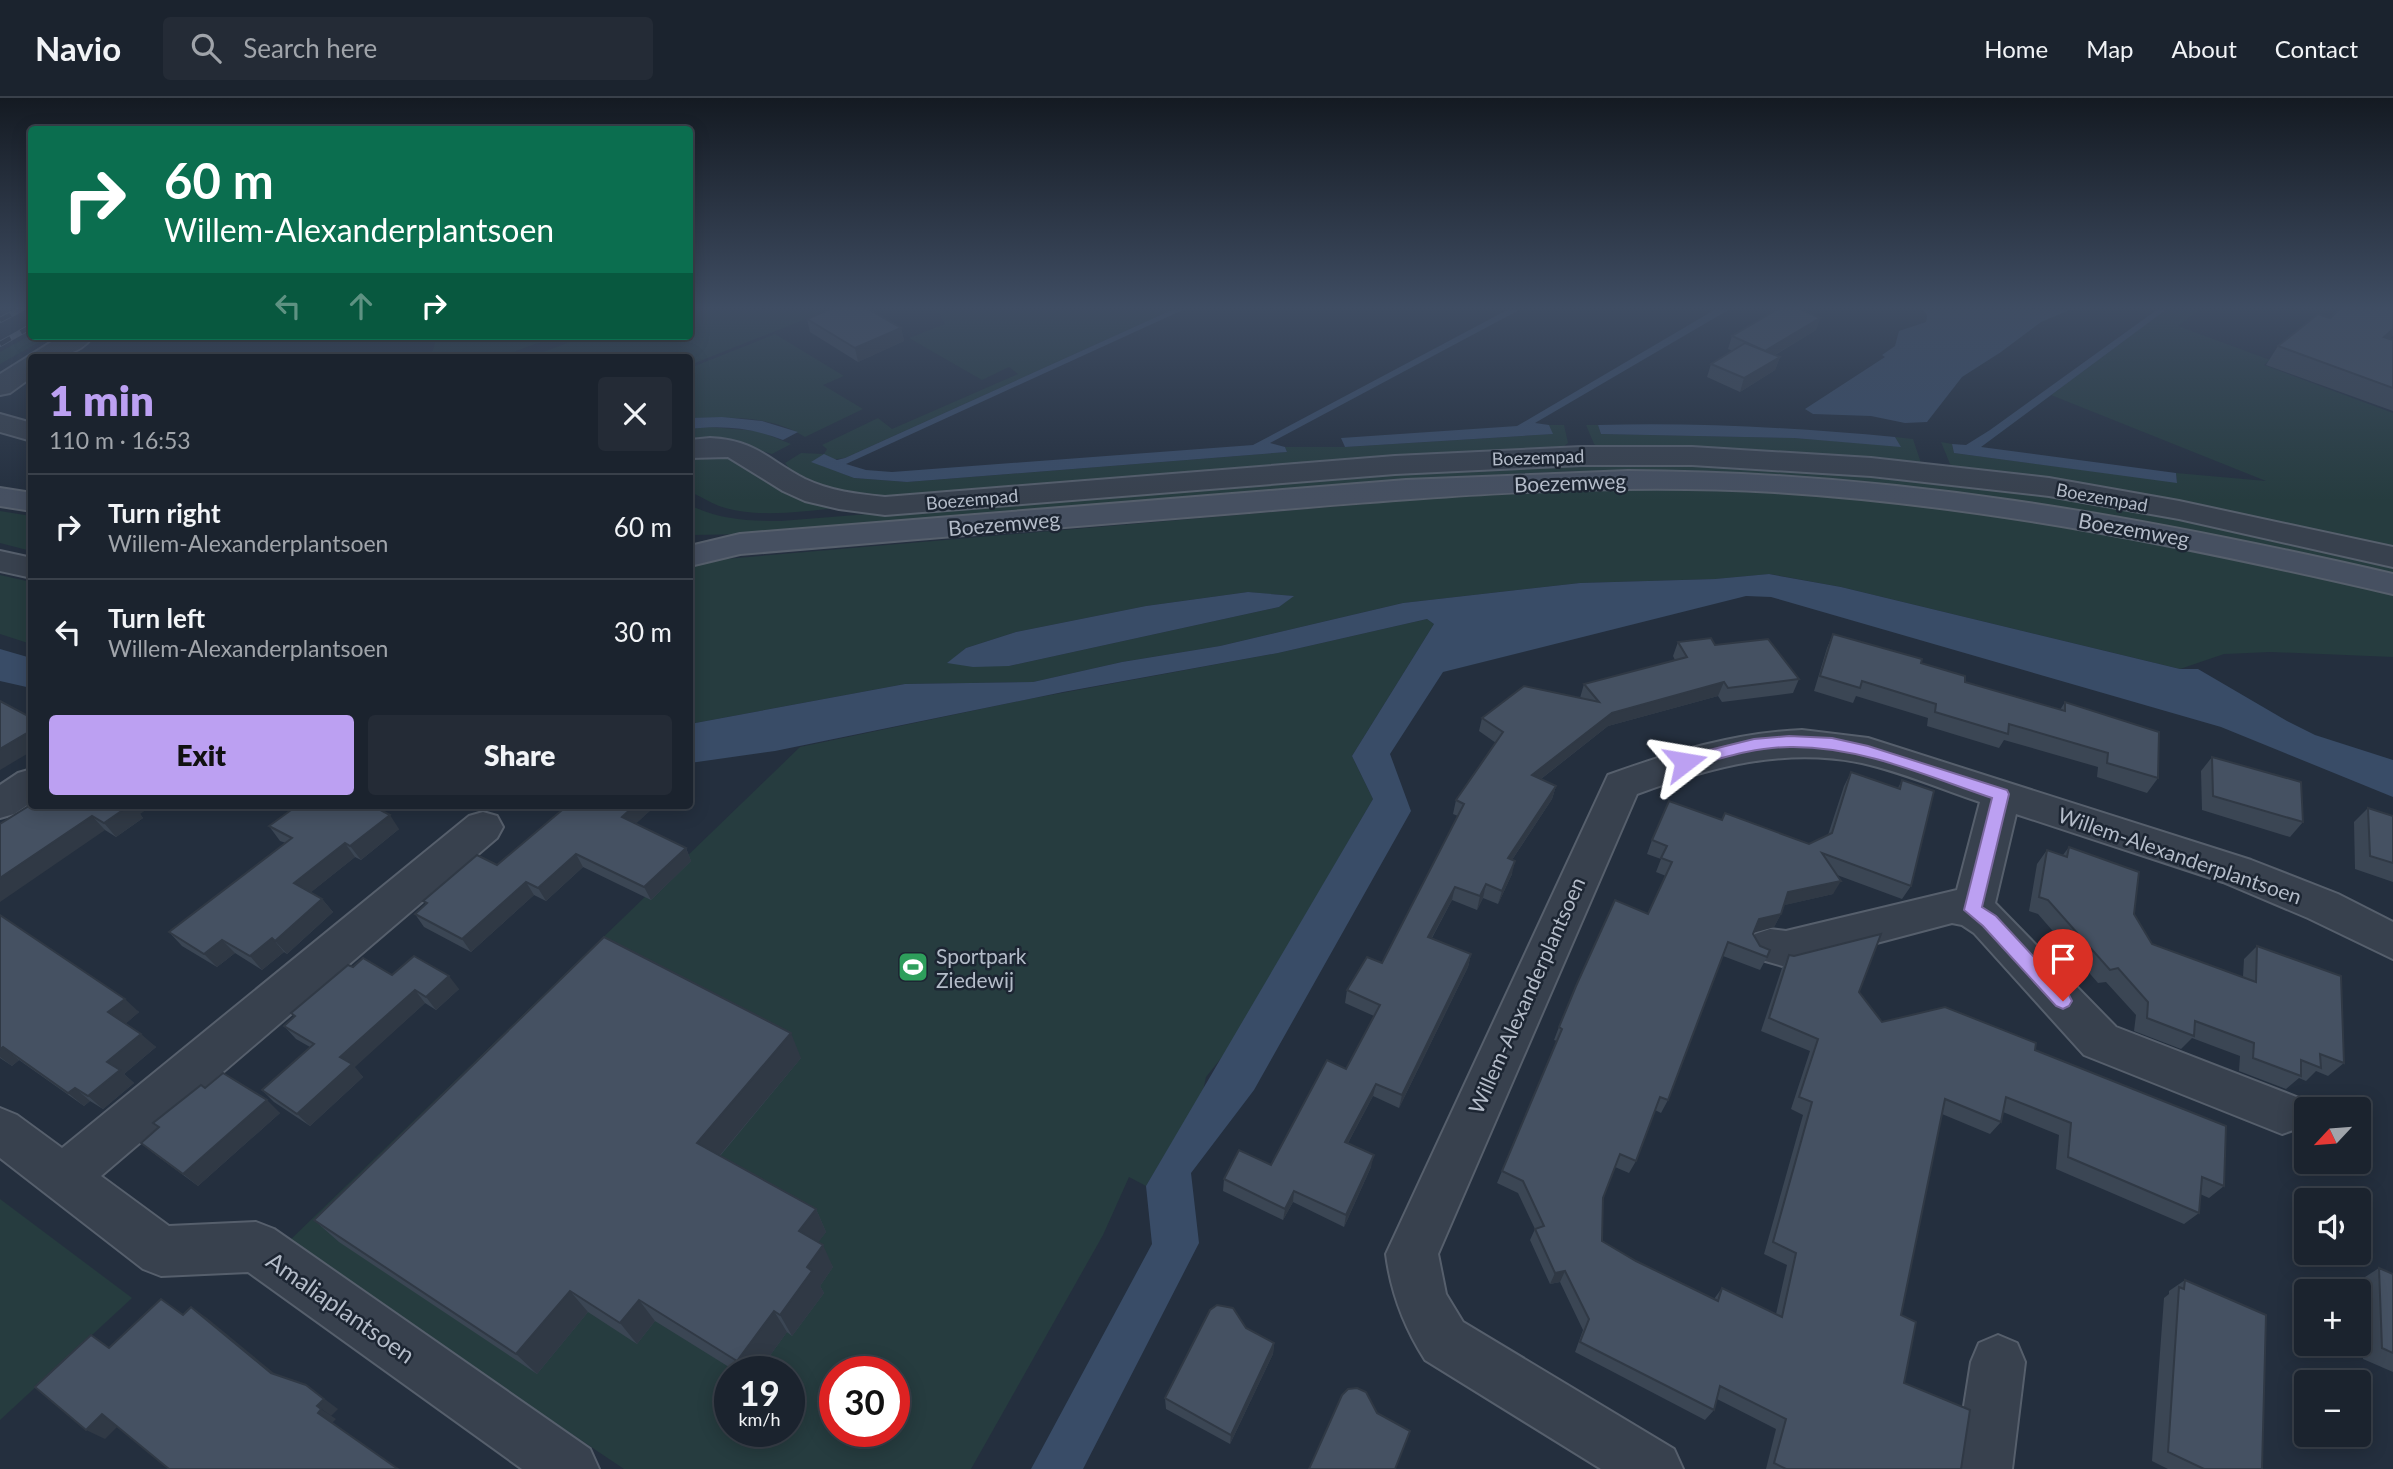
<!DOCTYPE html>
<html lang="en">
<head>
<meta charset="utf-8">
<style>
  :root { --surface:#1b232e; --page:#242b36; --text:#f1f3f6; --muted:#a0a4aa; --line:#39404a; --accent:#bca0f2 }
  body { margin:0; font-family:Lato,sans-serif; background:var(--page); color:var(--text); height:100vh; display:flex; flex-direction:column; font-size:26px; white-space:nowrap }
  * { box-sizing:border-box; margin:0 }
  p { font-size:23px; color:var(--muted) }
  .icon { flex:none; width:38px; height:38px; fill:none; stroke:currentColor; stroke-width:2; stroke-linecap:round; stroke-linejoin:round }
  .map { position:relative; flex:1; overflow:hidden }
  .drawer { position:absolute; left:28px; top:256px; width:665px; height:455px; display:flex; flex-direction:column; background:var(--surface); border-radius:7px; box-shadow:0 4px 18px #0003,0 0 0 2px var(--line) }
  .drawer>* { flex:none }
  .hud { position:absolute; left:28px; top:28px; width:665px; height:214px; border-radius:7px; box-shadow:0 4px 18px #0003,0 0 0 2px var(--line); background:#0b6e4f; color:#fff; overflow:hidden }
  .needle { width:46px; rotate:244deg }
  .tools { position:absolute; left:2294px; top:999px; display:grid; gap:14px }
  .tools a { display:grid; place-items:center; width:77px; height:77px; border-radius:7px; background:var(--surface); box-shadow:0 4px 18px #0003,0 0 0 2px var(--line); font-size:35px }
  .speed { position:absolute; left:714px; top:1258px; display:flex; gap:14px; font-size:35px; font-weight:700; text-align:center }
  .speed>* { display:grid; place-content:center; width:91px; height:91px; border-radius:50%; background:var(--surface); box-shadow:0 4px 18px #0003,0 0 0 2px var(--line); line-height:1 }
  .speed small { font-size:18px; font-weight:400 }
  .speed .limit { border:10px solid #d22; background:#fff; color:#111 }
  .pin { position:absolute; display:grid; place-items:center; width:60px; height:60px; color:#fff; margin:-72px -30px; border-radius:50% 50% 50% 0; rotate:-45deg; box-shadow:0 0 7px #0007 }
  .pin .icon { rotate:45deg }
  .me { position:absolute; width:77px; margin:-38px; rotate:76deg; stroke-linejoin:round; filter:drop-shadow(0 0 5px #0008) }
  .turn { display:flex; align-items:center; gap:24px; height:147px; padding:0 21px; font-size:32px }
  .turn .icon { width:91px; height:91px; stroke-width:2.5 }
  .turn b { display:block; font-size:49px; line-height:60px }
  .lanes { display:flex; align-items:center; height:66px; padding:0 21px; background:#0003; justify-content:center; gap:35px; direction:ltr }
  .lanes .off { opacity:.35 }
  .round { display:grid; place-items:center; flex:none; width:74px; height:74px; border-radius:7px; background:var(--page) }
  .headline { display:flex; align-items:center; justify-content:space-between; height:119px; padding:0 21px }
  h1 { font-size:42px; font-weight:800; line-height:52px; color:var(--accent) }
  .primary-button { display:flex; gap:14px; margin-top:auto; padding:14px 21px }
  .primary-button a { flex:1; height:80px; border-radius:7px; background:var(--accent); color:#111; font-size:28px; font-weight:800; line-height:80px; text-align:center }
  .primary-button a+a { background:var(--page); color:var(--text) }
  ul { padding:0; list-style:none }
  li { display:flex; align-items:center; gap:21px; height:105px; padding:0 21px; border-top:2px solid var(--line) }
  li div { flex:1 }
  li b { display:block; font-size:26px }
  li em { font-style:normal }
  header { display:flex; align-items:center; gap:42px; box-sizing:border-box; height:98px; padding:0 35px; background:var(--surface); border-bottom:2px solid var(--line) }
  header strong { font-size:33px }
  nav { display:flex; gap:38px; margin-inline-start:auto; font-size:24px }
  .search { width:490px; height:63px; background:var(--page); display:flex; align-items:center; gap:18px; box-sizing:border-box; padding:0 24px; border-radius:7px; color:var(--muted); font-size:26px }
  .map>svg:first-child { display:block }
  .green { fill:#263c3f; fill-rule:evenodd }
  .water { fill:#394c67 }
  .lines { fill:none; stroke-linecap:round; stroke-linejoin:round }
  .minor-casing { stroke:#565f6c; stroke-width:4 }
  .tertiary-casing { stroke:#565f6c; stroke-width:4 }
  .secondary-casing { stroke:#565f6c; stroke-width:4 }
  .minor { fill:#38414e; fill-rule:evenodd }
  .tertiary { fill:#38414e; fill-rule:evenodd }
  .secondary { fill:#465061; fill-rule:evenodd }
  .rail-casing { stroke:#5a6575; stroke-width:6 }
  .rail { stroke:#1d2633; stroke-width:4.5; stroke-dasharray:12; stroke-linecap:butt }
  .wall { fill:#3b4654 }
  .shaded-wall { fill:#303945 }
  .building { fill:#455162; stroke:#303945; stroke-width:2 }
  .route { fill:#bca0f2; stroke:#7a689d; stroke-width:2 }
  .labels { text-anchor:middle; dominant-baseline:central; stroke-width:5; stroke-linejoin:round; paint-order:stroke }
  .far-street-label { font-size:18px; fill:#b4bcc9; stroke:#1d2633 }
  .street-label { font-size:21px; fill:#b4bcc9; stroke:#1d2633 }
  .poi-label { font-size:21px; fill:#b4bcc9; stroke:#1d2633; text-anchor:start }
  .near-street-label { font-size:24px; fill:#b4bcc9; stroke:#1d2633 }
</style>
</head>
<body>
<header>
<strong>Navio</strong>
<div class="search"><svg class="icon" aria-label="search" viewBox="0 0 24 24"><circle cx="10" cy="10" r="6"/><path d="M15 15l6 6"/></svg>Search here</div>
<nav><a>Home</a><a>Map</a><a>About</a><a>Contact</a></nav>
</header>
<div class="map">
<svg width="2393" height="1371" viewBox="0 0 2393 1371">
  <rect width="100%" height="100%" fill="#242f3e"/>
  <g class="green">
    <path d="M 690,211 L 831,211 L 690,267 L 690,259 L 530,259 L 586,238 L 690,238 Z"/>
    <path d="M 936,211 L 1174,211 L 845,360 L 812,364 L 854,380 L 907,384 L 1287,354 L 1285,349 L 1345,349 L 1552,336 L 1549,327 L 1564,327 L 1568,345 L 1559,352 L 892,400 C 858,396 807,396 785,365 L 801,355 L 824,356 L 827,351 L 822,347 L 878,320 L 892,331 L 1018,276 L 1009,269 L 982,282 L 909,240 L 945,226 Z"/>
    <path d="M 2167,211 L 2200,211 L 2178,228 L 2270,262 L 2264,267 L 2393,315 L 2393,454 L 1957,372 L 1950,366 L 1941,344 L 1952,346 L 1954,355 L 2177,384 L 2176,375 L 2266,383 L 2051,297 Z"/>
    <path d="M 775,236 L 844,278 L 823,287 L 863,311 L 805,339 C 771,317 728,319 690,320 L 690,270 Z"/>
    <path d="M 31,237 L 50,238 L 0,266 L 0,254 Z"/>
    <path d="M 437,238 L 557,238 L 500,259 L 431,259 Z"/>
    <path d="M 1586,327 L 1598,327 L 1601,336 L 1794,340 L 1900,348 L 1895,339 L 1913,341 L 1922,368 L 1600,351 L 1594,346 Z"/>
    <path d="M 710,329 L 758,333 L 791,346 L 772,356 L 728,343 L 690,345 L 690,331 Z"/>
    <path d="M 699,357 L 736,362 L 840,410 C 801,413 757,421 719,408 C 709,404 700,398 690,394 L 690,359 Z"/>
    <path d="M 1612,363 L 1802,369 L 2060,399 L 2235,432 L 2393,467 L 2393,477 C 2164,423 1934,380 1698,373 C 1549,369 1400,383 1252,395 C 1087,409 922,422 757,436 L 690,437 L 690,407 C 719,422 749,423 781,423 L 1367,376 Z"/>
    <path d="M 1671,391 C 1756,394 1841,397 1925,407 C 2083,426 2238,461 2393,496 L 2393,559 L 2271,554 L 2224,556 L 2180,571 L 1841,489 L 1770,476 L 1715,481 L 1580,485 L 1403,505 L 1220,548 L 1122,564 L 1033,584 L 905,586 L 690,626 L 690,464 L 1493,395 ZM 1248,494 L 1293,498 L 1279,509 L 1009,568 L 948,565 L 966,550 L 1016,534 L 1146,508 Z"/>
    <path d="M 0,413 L 31,418 L 31,453 L 0,445 Z"/>
    <path d="M 0,477 L 31,484 L 31,546 L 0,536 Z"/>
    <path d="M 1427,521 L 1434,526 L 1352,658 L 1373,701 L 1226,954 L 1206,979 L 1203,993 L 1146,1088 L 1129,1079 L 1103,1137 L 971,1371 L 624,1371 L 287,1145 L 800,649 L 1029,601 L 1278,555 ZM 730,1274 L 789,1274 L 789,1334 L 730,1334 ZM 835,1274 L 894,1274 L 894,1334 L 835,1334 Z"/>
    <path d="M 0,1101 L 132,1200 L 0,1322 Z"/>
  </g>
  <g class="water">
    <path d="M 1174,211 L 1185,211 L 846,366 L 866,372 L 892,374 L 1253,347 L 1509,211 L 1521,211 L 1270,345 L 1285,349 L 1287,354 L 907,384 L 854,380 L 811,364 L 824,356 L 837,362 L 845,360 Z"/>
    <path d="M 1716,211 L 1730,211 L 1535,325 L 1549,327 L 1553,336 L 1345,349 L 1341,340 L 1517,328 Z"/>
    <path d="M 1923,211 L 2072,211 L 2041,224 L 2001,254 L 1962,279 L 1927,324 L 1905,325 L 1871,318 L 1813,316 L 1805,311 L 1885,259 L 1882,257 L 1895,248 L 1899,233 L 1926,224 L 1927,218 Z"/>
    <path d="M 2158,211 L 2167,211 L 1981,349 L 2176,375 L 2177,385 L 1954,355 L 1952,346 L 1966,347 L 1990,332 Z"/>
    <path d="M 722,319 L 762,323 L 798,334 L 783,342 C 752,330 723,327 690,331 L 690,320 Z"/>
    <path d="M 1598,327 C 1697,324 1797,330 1895,339 L 1901,349 L 1794,340 L 1601,336 Z"/>
    <path d="M 1769,476 L 1841,489 L 2180,571 L 2198,571 L 2287,623 L 2315,637 L 2393,662 L 2393,699 L 2221,629 L 1771,499 L 1746,498 L 1443,574 L 1390,656 L 1411,713 L 1254,992 L 1191,1075 L 1199,1145 L 1083,1371 L 1031,1371 L 1152,1146 L 1146,1088 L 1373,701 L 1352,658 L 1434,526 L 1427,521 L 1278,555 L 1063,594 L 775,653 L 690,665 L 690,626 L 905,586 L 1033,584 L 1122,564 L 1220,548 L 1403,505 L 1580,485 L 1715,481 Z"/>
    <path d="M 1248,494 L 1294,498 L 1279,509 L 1009,568 L 973,569 L 947,565 L 966,550 L 1016,534 L 1146,508 Z"/>
    <path d="M 0,551 L 31,560 L 31,590 L 0,583 Z"/>
  </g>
  <g class="lines">
    <g class="minor-casing">
      <g id="minor">
        <path d="M 710,340 C 756,342 768,362 805,381 C 830,393 857,396 885,399 L 1395,358 L 1581,349 L 1692,349 L 1871,360 L 2049,380 L 2179,403 L 2393,449 L 2393,469 L 2179,421 L 2049,398 L 1871,378 L 1692,367 L 1581,367 L 1395,376 L 885,417 L 839,411 L 805,403 L 783,393 L 728,359 L 690,360 L 690,342 Z"/>
        <path d="M 0,453 L 32,460 L 32,480 L 0,473 Z"/>
        <path d="M 1802,632 L 1868,640 L 2251,762 L 2338,796 L 2393,824 L 2393,861 L 2308,820 L 2223,784 L 2016,716 L 1995,805 L 2116,929 L 2299,1000 L 2306,1015 L 2299,1030 L 2282,1036 L 2084,957 L 1974,835 L 1962,827 L 1952,825 L 1786,869 L 1755,860 L 1749,848 L 1755,836 L 1770,831 L 1786,833 L 1957,792 L 1980,704 C 1941,691 1902,674 1862,665 C 1783,649 1711,669 1637,696 L 1438,1156 L 1446,1196 L 1463,1224 L 1674,1351 L 1683,1371 L 1601,1371 L 1425,1262 C 1404,1229 1391,1195 1386,1156 L 1608,677 C 1672,654 1734,635 1802,632 Z"/>
        <path d="M 32,671 L 32,704 L 14,716 L 0,720 L 0,687 L 18,675 Z"/>
        <path d="M 483,714 L 497,718 L 503,729 L 497,740 L 101,1078 L 169,1128 L 256,1124 L 274,1131 L 590,1351 L 599,1371 L 522,1371 L 248,1174 L 161,1178 L 143,1171 L 0,1060 L 0,1010 L 17,1017 L 62,1050 L 469,718 Z"/>
        <path d="M 1998,1237 L 2017,1245 L 2025,1264 L 2012,1371 L 1954,1371 L 1971,1264 L 1979,1245 Z"/>
      </g>
    </g>
    <g class="tertiary-casing">
      <g id="tertiary">
        <path d="M 61,238 L 93,238 C 79,259 54,259 32,259 L 32,279 L 10,295 L 0,297 L 0,276 Z"/>
        <path d="M 0,316 L 32,325 L 32,343 L 0,334 Z"/>
      </g>
    </g>
    <g class="secondary-casing">
      <g id="secondary">
        <path d="M 1628,373 C 1893,374 2135,417 2393,476 L 2393,496 C 2189,449 1984,407 1775,394 C 1599,384 1424,399 1249,414 C 1079,428 910,441 740,456 L 690,468 L 690,448 L 740,436 L 1406,382 Z"/>
        <path d="M 0,390 L 32,395 L 32,413 L 0,408 Z"/>
      </g>
    </g>
    <use href="#minor" class="minor"/>
    <use href="#tertiary" class="tertiary"/>
    <use href="#secondary" class="secondary"/>
    <g class="rail-casing">
      <g id="rail">
        <path d="M 0,222 L 21,211"/>
        <path d="M 0,246 L 32,228"/>
      </g>
    </g>
    <use href="#rail" class="rail"/>
  </g>
  <g class="wall">
    <path d="M 2393,211 L 2393,237 L 2390,240 L 2393,242 L 2393,313 L 2266,267 L 2278,248 L 2330,220 Z"/>
    <path d="M 1820,220 L 1816,232 L 1775,257 L 1780,259 L 1775,272 L 1740,294 L 1707,279 L 1711,266 L 1733,253 L 1728,251 L 1732,238 Z"/>
    <path d="M 807,221 L 901,230 L 904,243 L 858,264 L 810,234 Z"/>
    <path d="M 1833,536 L 1921,565 L 1965,584 L 2060,612 L 2065,604 L 2158,680 L 2147,695 L 2097,679 L 2098,669 L 2004,642 L 1999,650 L 1927,628 L 1928,620 L 1856,598 L 1853,605 L 1814,593 L 1827,550 Z"/>
    <path d="M 1678,544 L 1715,547 L 1799,581 L 1793,595 L 1722,604 L 1718,598 L 1608,628 L 1541,681 L 1556,688 L 1552,701 L 1512,762 L 1512,776 L 1498,806 L 1483,800 L 1477,812 L 1452,802 L 1432,840 L 1471,856 L 1468,869 L 1399,1010 L 1373,998 L 1348,1045 L 1371,1069 L 1344,1129 L 1293,1104 L 1283,1122 L 1223,1093 L 1224,1081 L 1271,1067 L 1346,971 L 1374,918 L 1345,905 L 1347,892 L 1382,865 L 1458,718 L 1453,716 L 1456,702 L 1496,645 L 1479,633 L 1482,620 L 1580,600 L 1584,586 L 1675,562 L 1673,558 Z"/>
    <path d="M 2212,659 L 2303,724 L 2290,739 L 2202,712 L 2201,673 Z"/>
    <path d="M 1851,674 L 1898,690 L 1902,682 L 1911,788 L 1902,801 L 1837,777 L 1833,796 L 1784,807 L 1781,816 L 1774,829 L 1754,834 L 1753,836 L 1760,848 L 1767,859 L 1760,872 L 1723,858 L 1668,1002 L 1661,1015 L 1655,1012 L 1636,1063 L 1629,1075 L 1615,1069 L 1603,1100 L 1602,1143 L 1636,1163 L 1714,1201 L 1722,1190 L 1776,1216 L 1787,1167 L 1764,1156 L 1803,1017 L 1791,1011 L 1810,953 L 1761,933 L 1782,870 L 1789,857 L 1859,894 L 1882,924 L 2035,952 L 2224,1088 L 2209,1100 L 2200,1096 L 2199,1115 L 2184,1126 L 2056,1071 L 2059,1037 L 2003,1014 L 2001,1024 L 1990,1036 L 1942,1016 L 1901,1217 L 1904,1285 L 1961,1371 L 1766,1371 L 1776,1331 L 1717,1301 L 1714,1312 L 1705,1322 L 1575,1254 L 1583,1232 L 1560,1184 L 1550,1186 L 1530,1142 L 1535,1131 L 1518,1095 L 1497,1085 L 1557,943 L 1554,942 L 1559,929 L 1648,816 L 1666,778 L 1656,774 L 1661,761 L 1647,756 L 1652,742 L 1721,722 L 1809,746 L 1828,737 L 1844,688 Z"/>
    <path d="M 32,706 L 140,716 L 143,720 L 116,739 L 105,732 Z"/>
    <path d="M 565,707 L 651,707 L 653,710 L 635,726 L 686,750 L 691,763 L 651,802 L 583,769 L 546,803 L 534,797 L 471,854 L 424,829 L 415,816 L 426,806 L 423,803 L 497,767 L 566,709 Z"/>
    <path d="M 2368,710 L 2393,718 L 2393,784 L 2355,771 L 2354,724 Z"/>
    <path d="M 269,728 L 399,731 L 361,762 L 355,759 L 311,794 L 322,801 L 333,814 L 287,856 L 284,854 L 262,872 L 235,855 L 217,869 L 182,848 L 169,834 L 286,745 L 280,743 Z"/>
    <path d="M 2069,749 L 2134,816 L 2152,846 L 2243,879 L 2244,861 L 2257,848 L 2344,965 L 2328,978 L 2316,973 L 2306,983 L 2299,980 L 2286,991 L 2239,973 L 2240,958 L 2192,940 L 2181,951 L 2134,933 L 2136,917 L 2106,884 L 2098,885 L 2038,816 L 2029,813 L 2037,766 L 2047,752 L 2063,757 Z"/>
    <path d="M 0,817 L 139,914 L 125,926 L 156,949 L 124,976 L 134,985 L 103,1011 L 90,1003 L 84,1008 L 19,962 L 12,968 L 0,960 Z"/>
    <path d="M 392,877 L 459,891 L 436,912 L 425,905 L 354,969 L 363,979 L 310,1028 L 274,1004 L 262,992 L 310,949 L 296,941 L 284,928 L 295,919 L 291,915 Z"/>
    <path d="M 801,960 L 720,1058 L 816,1111 L 826,1134 L 818,1144 L 833,1169 L 820,1188 L 824,1195 L 792,1238 L 787,1234 L 758,1274 L 737,1274 L 655,1223 L 637,1246 L 588,1214 L 537,1276 L 339,1144 L 314,1122 Z"/>
    <path d="M 205,990 L 280,1015 L 198,1088 L 156,1057 L 141,1045 L 158,1029 L 153,1025 Z"/>
    <path d="M 2379,1170 L 2393,1176 L 2393,1274 L 2363,1261 L 2362,1181 Z"/>
    <path d="M 2185,1182 L 2262,1371 L 2168,1371 L 2152,1363 L 2164,1200 L 2169,1196 L 2169,1193 Z"/>
    <path d="M 1246,1230 L 1274,1245 L 1273,1256 L 1230,1346 L 1166,1311 L 1165,1300 Z"/>
  </g>
  <g class="shaded-wall">
    <path d="M 1820,220 L 1816,232 L 1761,265 L 1765,253 Z"/>
    <path d="M 901,230 L 904,243 L 858,264 L 855,250 Z"/>
    <path d="M 2393,231 L 2393,237 L 2371,257 L 2384,239 Z"/>
    <path d="M 1780,259 L 1775,272 L 1740,294 L 1744,280 Z"/>
    <path d="M 1724,584 L 1718,598 L 1608,628 L 1528,691 L 1532,677 L 1612,615 Z"/>
    <path d="M 32,632 L 32,653 L 0,672 L 0,651 Z"/>
    <path d="M 1556,688 L 1552,701 L 1504,774 L 1508,760 Z"/>
    <path d="M 130,707 L 153,707 L 140,716 L 143,720 L 116,739 L 104,725 Z"/>
    <path d="M 635,707 L 651,707 L 653,710 L 628,733 L 622,719 Z"/>
    <path d="M 390,717 L 399,731 L 361,762 L 350,748 Z"/>
    <path d="M 92,718 L 105,732 L 0,804 L 0,780 Z"/>
    <path d="M 345,745 L 355,759 L 305,799 L 294,785 Z"/>
    <path d="M 686,750 L 691,763 L 651,802 L 644,789 Z"/>
    <path d="M 576,756 L 583,769 L 546,803 L 538,790 Z"/>
    <path d="M 1515,763 L 1512,776 L 1498,806 L 1502,793 Z"/>
    <path d="M 1841,783 L 1833,796 L 1781,808 L 1788,794 Z"/>
    <path d="M 526,784 L 534,797 L 471,854 L 462,841 Z"/>
    <path d="M 1486,786 L 1483,800 L 1477,812 L 1480,798 Z"/>
    <path d="M 1455,789 L 1452,802 L 1425,852 L 1428,839 Z"/>
    <path d="M 322,801 L 333,814 L 287,856 L 275,843 Z"/>
    <path d="M 1781,816 L 1774,829 L 1753,835 L 1759,821 Z"/>
    <path d="M 272,840 L 284,854 L 262,872 L 250,858 Z"/>
    <path d="M 222,842 L 235,855 L 217,869 L 204,856 Z"/>
    <path d="M 1471,856 L 1468,869 L 1399,1010 L 1402,997 Z"/>
    <path d="M 449,878 L 459,891 L 436,912 L 426,899 Z"/>
    <path d="M 415,892 L 425,905 L 355,969 L 363,979 L 310,1028 L 297,1016 L 340,959 Z"/>
    <path d="M 125,901 L 139,914 L 123,928 L 108,914 Z"/>
    <path d="M 791,935 L 801,960 L 710,1069 L 697,1045 Z"/>
    <path d="M 141,936 L 156,949 L 124,976 L 134,985 L 103,1011 L 88,998 L 107,964 Z"/>
    <path d="M 3,949 L 19,962 L 12,968 L 0,959 L 0,951 Z"/>
    <path d="M 1376,986 L 1373,998 L 1342,1056 L 1345,1044 Z"/>
    <path d="M 75,990 L 90,1003 L 84,1008 L 68,995 Z"/>
    <path d="M 267,1002 L 280,1015 L 198,1088 L 183,1076 Z"/>
    <path d="M 1374,1057 L 1371,1069 L 1344,1129 L 1346,1117 Z"/>
    <path d="M 1294,1093 L 1293,1104 L 1283,1122 L 1285,1111 Z"/>
    <path d="M 816,1111 L 826,1134 L 810,1156 L 799,1133 Z"/>
    <path d="M 823,1147 L 833,1169 L 820,1188 L 824,1195 L 792,1238 L 780,1217 L 807,1169 Z"/>
    <path d="M 1565,1173 L 1560,1184 L 1550,1186 L 1555,1175 Z"/>
    <path d="M 570,1193 L 588,1214 L 537,1276 L 516,1256 Z"/>
    <path d="M 639,1202 L 655,1223 L 637,1246 L 620,1225 Z"/>
    <path d="M 191,1209 L 207,1220 L 286,1285 L 271,1275 Z"/>
    <path d="M 774,1213 L 787,1234 L 758,1274 L 745,1274 L 737,1263 Z"/>
    <path d="M 1274,1245 L 1273,1256 L 1230,1346 L 1231,1337 Z"/>
    <path d="M 306,1287 L 338,1311 L 331,1318 L 317,1308 Z"/>
    <path d="M 321,1311 L 336,1321 L 332,1325 L 318,1315 Z"/>
    <path d="M 102,1316 L 120,1326 L 105,1341 L 86,1332 Z"/>
  </g>
  <g class="building">
    <path d="M 830,211 L 868,211 L 901,230 L 855,250 L 807,221 Z"/>
    <path d="M 1778,211 L 1800,211 L 1820,220 L 1765,253 L 1732,238 Z"/>
    <path d="M 2340,211 L 2393,211 L 2393,231 L 2384,239 L 2393,242 L 2393,290 L 2278,248 L 2318,216 L 2330,220 Z"/>
    <path d="M 1745,245 L 1780,259 L 1744,280 L 1711,266 Z"/>
    <path d="M 1833,536 L 1922,561 L 1921,565 L 1965,578 L 1965,584 L 2065,613 L 2065,604 L 2159,634 L 2158,680 L 2107,665 L 2108,655 L 2009,626 L 2008,636 L 1935,614 L 1936,606 L 1862,583 L 1860,590 L 1820,578 Z"/>
    <path d="M 1711,540 L 1715,547 L 1768,541 L 1799,581 L 1728,590 L 1724,584 L 1612,615 L 1532,677 L 1556,688 L 1508,760 L 1515,763 L 1502,793 L 1486,786 L 1480,798 L 1455,789 L 1428,839 L 1471,856 L 1402,997 L 1376,986 L 1345,1044 L 1374,1057 L 1346,1117 L 1294,1093 L 1285,1111 L 1224,1081 L 1239,1052 L 1271,1067 L 1327,962 L 1346,971 L 1380,907 L 1347,892 L 1367,859 L 1382,865 L 1464,706 L 1456,702 L 1503,634 L 1482,620 L 1524,588 L 1599,604 L 1584,586 L 1687,559 L 1678,544 Z"/>
    <path d="M 0,603 L 32,620 L 32,632 L 0,651 Z"/>
    <path d="M 2212,659 L 2301,684 L 2303,724 L 2213,698 Z"/>
    <path d="M 1851,674 L 1900,691 L 1902,682 L 1934,693 L 1911,788 L 1822,755 L 1841,783 L 1788,794 L 1781,816 L 1759,821 L 1753,836 L 1760,848 L 1770,852 L 1767,859 L 1728,844 L 1668,1002 L 1660,999 L 1636,1063 L 1620,1056 L 1603,1100 L 1602,1143 L 1636,1163 L 1718,1203 L 1722,1190 L 1782,1219 L 1796,1155 L 1773,1144 L 1812,1004 L 1799,999 L 1818,941 L 1769,920 L 1789,857 L 1794,858 L 1881,836 L 1859,894 L 1882,924 L 1945,909 L 2036,945 L 2035,952 L 2226,1028 L 2224,1088 L 2202,1079 L 2199,1115 L 2068,1059 L 2071,1025 L 2006,999 L 2001,1024 L 1945,1001 L 1901,1217 L 1916,1224 L 1904,1285 L 1970,1312 L 1961,1371 L 1786,1371 L 1774,1365 L 1786,1321 L 1720,1288 L 1714,1312 L 1580,1244 L 1589,1221 L 1565,1173 L 1555,1175 L 1535,1131 L 1544,1128 L 1523,1083 L 1502,1073 L 1562,931 L 1559,929 L 1576,888 L 1615,802 L 1648,816 L 1672,764 L 1661,760 L 1667,748 L 1652,742 L 1669,703 L 1722,722 L 1725,715 L 1809,746 L 1832,735 Z"/>
    <path d="M 32,706 L 32,707 L 130,707 L 104,725 L 92,718 L 0,780 L 0,726 Z"/>
    <path d="M 298,707 L 371,707 L 390,717 L 350,748 L 345,745 L 294,785 L 322,801 L 275,843 L 272,840 L 250,858 L 222,842 L 204,856 L 169,834 L 292,740 L 269,728 Z"/>
    <path d="M 568,707 L 635,707 L 622,719 L 686,750 L 644,789 L 576,756 L 538,790 L 526,784 L 462,841 L 415,816 L 427,805 L 423,803 L 477,757 L 497,767 Z"/>
    <path d="M 2368,710 L 2393,718 L 2393,765 L 2370,758 Z"/>
    <path d="M 2069,749 L 2139,774 L 2134,816 L 2152,846 L 2256,884 L 2257,848 L 2341,878 L 2344,965 L 2320,956 L 2321,970 L 2301,962 L 2301,978 L 2253,960 L 2254,945 L 2195,923 L 2194,938 L 2147,920 L 2148,904 L 2118,870 L 2110,872 L 2048,802 L 2039,799 L 2047,752 L 2067,759 Z"/>
    <path d="M 0,817 L 125,901 L 108,914 L 141,936 L 107,964 L 120,972 L 88,998 L 75,990 L 68,995 L 3,949 L 0,951 Z"/>
    <path d="M 604,839 L 791,935 L 697,1045 L 816,1111 L 799,1133 L 823,1147 L 807,1169 L 812,1173 L 780,1217 L 774,1213 L 737,1263 L 639,1202 L 620,1225 L 570,1193 L 516,1256 L 314,1122 Z"/>
    <path d="M 414,858 L 449,878 L 426,899 L 415,892 L 340,959 L 352,966 L 297,1016 L 262,992 L 314,946 L 284,928 L 295,918 L 291,915 L 348,867 L 353,869 L 363,860 L 392,877 Z"/>
    <path d="M 223,975 L 267,1002 L 183,1076 L 141,1045 L 159,1029 L 153,1025 L 201,987 L 205,990 Z"/>
    <path d="M 2379,1170 L 2393,1176 L 2393,1255 L 2382,1250 Z"/>
    <path d="M 2185,1182 L 2266,1217 L 2262,1371 L 2204,1371 L 2168,1354 L 2179,1189 L 2184,1191 Z"/>
    <path d="M 161,1201 L 183,1217 L 191,1209 L 271,1275 L 306,1287 L 324,1301 L 317,1308 L 321,1311 L 318,1315 L 398,1371 L 169,1371 L 102,1316 L 86,1332 L 35,1289 L 91,1237 L 109,1250 Z"/>
    <path d="M 1217,1207 L 1233,1210 L 1246,1230 L 1274,1245 L 1231,1337 L 1165,1300 L 1210,1212 Z"/>
    <path d="M 1357,1290 L 1366,1294 L 1377,1315 L 1410,1333 L 1395,1371 L 1309,1371 L 1342,1297 L 1348,1291 Z"/>
  </g>
  <linearGradient id="sky" x2="0" y2="1"><stop stop-color="#141a22"/><stop offset="0.52" stop-color="#3f4d63"/><stop offset="1" stop-color="#3f4d63" stop-opacity="0"/></linearGradient>
  <rect width="2393" height="403" fill="url(#sky)"/>
  <path class="route" d="M 1789,638 L 1832,640 L 1868,648 L 2007,692 L 2009,696 L 1982,809 L 1996,818 L 2069,897 L 2072,903 L 2069,908 L 2063,911 L 2056,908 L 1983,828 L 1964,812 L 1992,700 C 1927,678 1860,648 1790,649 C 1754,649 1719,661 1685,670 L 1677,664 L 1685,658 L 1754,641 Z"/>
  <defs>
    <g id="stadium-square" transform="scale(1.575)"><rect x="-9" y="-9" width="18" height="18" rx="4" fill="#2e9e5b" stroke="#1d2633"/><path d="M0-5a6.5 5 0 1 0 0 10a6.5 5 0 1 0 0-10ZM-3.5-1.8h7v3.6h-7Z" fill="#fff"/></g>
  </defs>
  <g fill-rule="evenodd">
    <use href="#stadium-square" x="913" y="869"/>
  </g>
  <g class="labels">
    <g class="far-street-label">
      <text transform="translate(1538 359) rotate(-2)">Boezempad</text>
      <text transform="translate(2102 399) rotate(10)">Boezempad</text>
      <text transform="translate(972 401) rotate(-5)">Boezempad</text>
    </g>
    <g class="street-label">
      <text transform="translate(1570 384) rotate(-2)">Boezemweg</text>
      <text transform="translate(1004 425) rotate(-5)">Boezemweg</text>
      <text transform="translate(2134 431) rotate(10)">Boezemweg</text>
      <text transform="translate(2180 757) rotate(19)">Willem-Alexanderplantsoen</text>
      <text transform="translate(1526 897) rotate(-66)">Willem-Alexanderplantsoen</text>
    </g>
    <g class="poi-label">
      <text x="936" y="857">Sportpark<tspan x="936" dy="24">Ziedewij</tspan></text>
    </g>
    <g class="near-street-label">
      <text transform="translate(341 1209) rotate(35)">Amaliaplantsoen</text>
    </g>
  </g>
</svg>
<div class="tools">
<a><svg class="needle" viewBox="-14 -14 28 28"><path d="M0-13l5 13h-10z" fill="#e53935"/><path d="M0 13l5-13h-10z" fill="#a0a4aa"/></svg></a>
<a><svg class="icon" aria-label="sound" viewBox="0 0 24 24"><path d="M4 9h4l5-4v14l-5-4H4zM17 9q2 3 0 6"/></svg></a>
<a>+</a>
<a>−</a>
</div>
<div class="speed"><div>19<small>km/h</small></div><div class="limit">30</div></div>
<div class="pin" style="left:2063px;top:903px;background:#d93025"><svg class="icon" aria-label="arrive" viewBox="0 0 24 24"><path d="M6 21V4h12l-3 4 3 4H6"/></svg></div>
<svg class="me" style="left:1685px;top:664px" viewBox="-20 -20 40 40"><path d="M0-17L14 15 0 8-14 15z" fill="#bca0f2" stroke="#fff" stroke-width="4"/></svg>
<div class="hud">
<div class="turn"><svg class="icon" aria-label="right" viewBox="0 0 24 24"><path d="M7 20v-9h11M14 6l5 5-5 5"/></svg><div><b>60 m</b>Willem-Alexanderplantsoen</div></div>
<div class="lanes"><svg class="icon off" aria-label="left" viewBox="0 0 24 24"><path d="M17 20v-9H6M10 6l-5 5 5 5"/></svg><svg class="icon off" aria-label="ahead" viewBox="0 0 24 24"><path d="M12 20V5M6 11l6-6 6 6"/></svg><svg class="icon" aria-label="right" viewBox="0 0 24 24"><path d="M7 20v-9h11M14 6l5 5-5 5"/></svg></div>
</div>
<section class="drawer">
<div class="headline"><div><h1>1 min</h1><p>110 m · 16:53</p></div><a class="round"><svg class="icon" aria-label="close" viewBox="0 0 24 24"><path d="M6 6l12 12M18 6L6 18"/></svg></a></div>
<ul>
<li><svg class="icon" aria-label="right" viewBox="0 0 24 24"><path d="M7 20v-9h11M14 6l5 5-5 5"/></svg><div><b>Turn right</b><p>Willem-Alexanderplantsoen</p></div><em>60 m</em></li>
<li><svg class="icon" aria-label="left" viewBox="0 0 24 24"><path d="M17 20v-9H6M10 6l-5 5 5 5"/></svg><div><b>Turn left</b><p>Willem-Alexanderplantsoen</p></div><em>30 m</em></li>
</ul>
<div class="primary-button"><a>Exit</a><a>Share</a></div>
</section>
</div>
</body>
</html>
